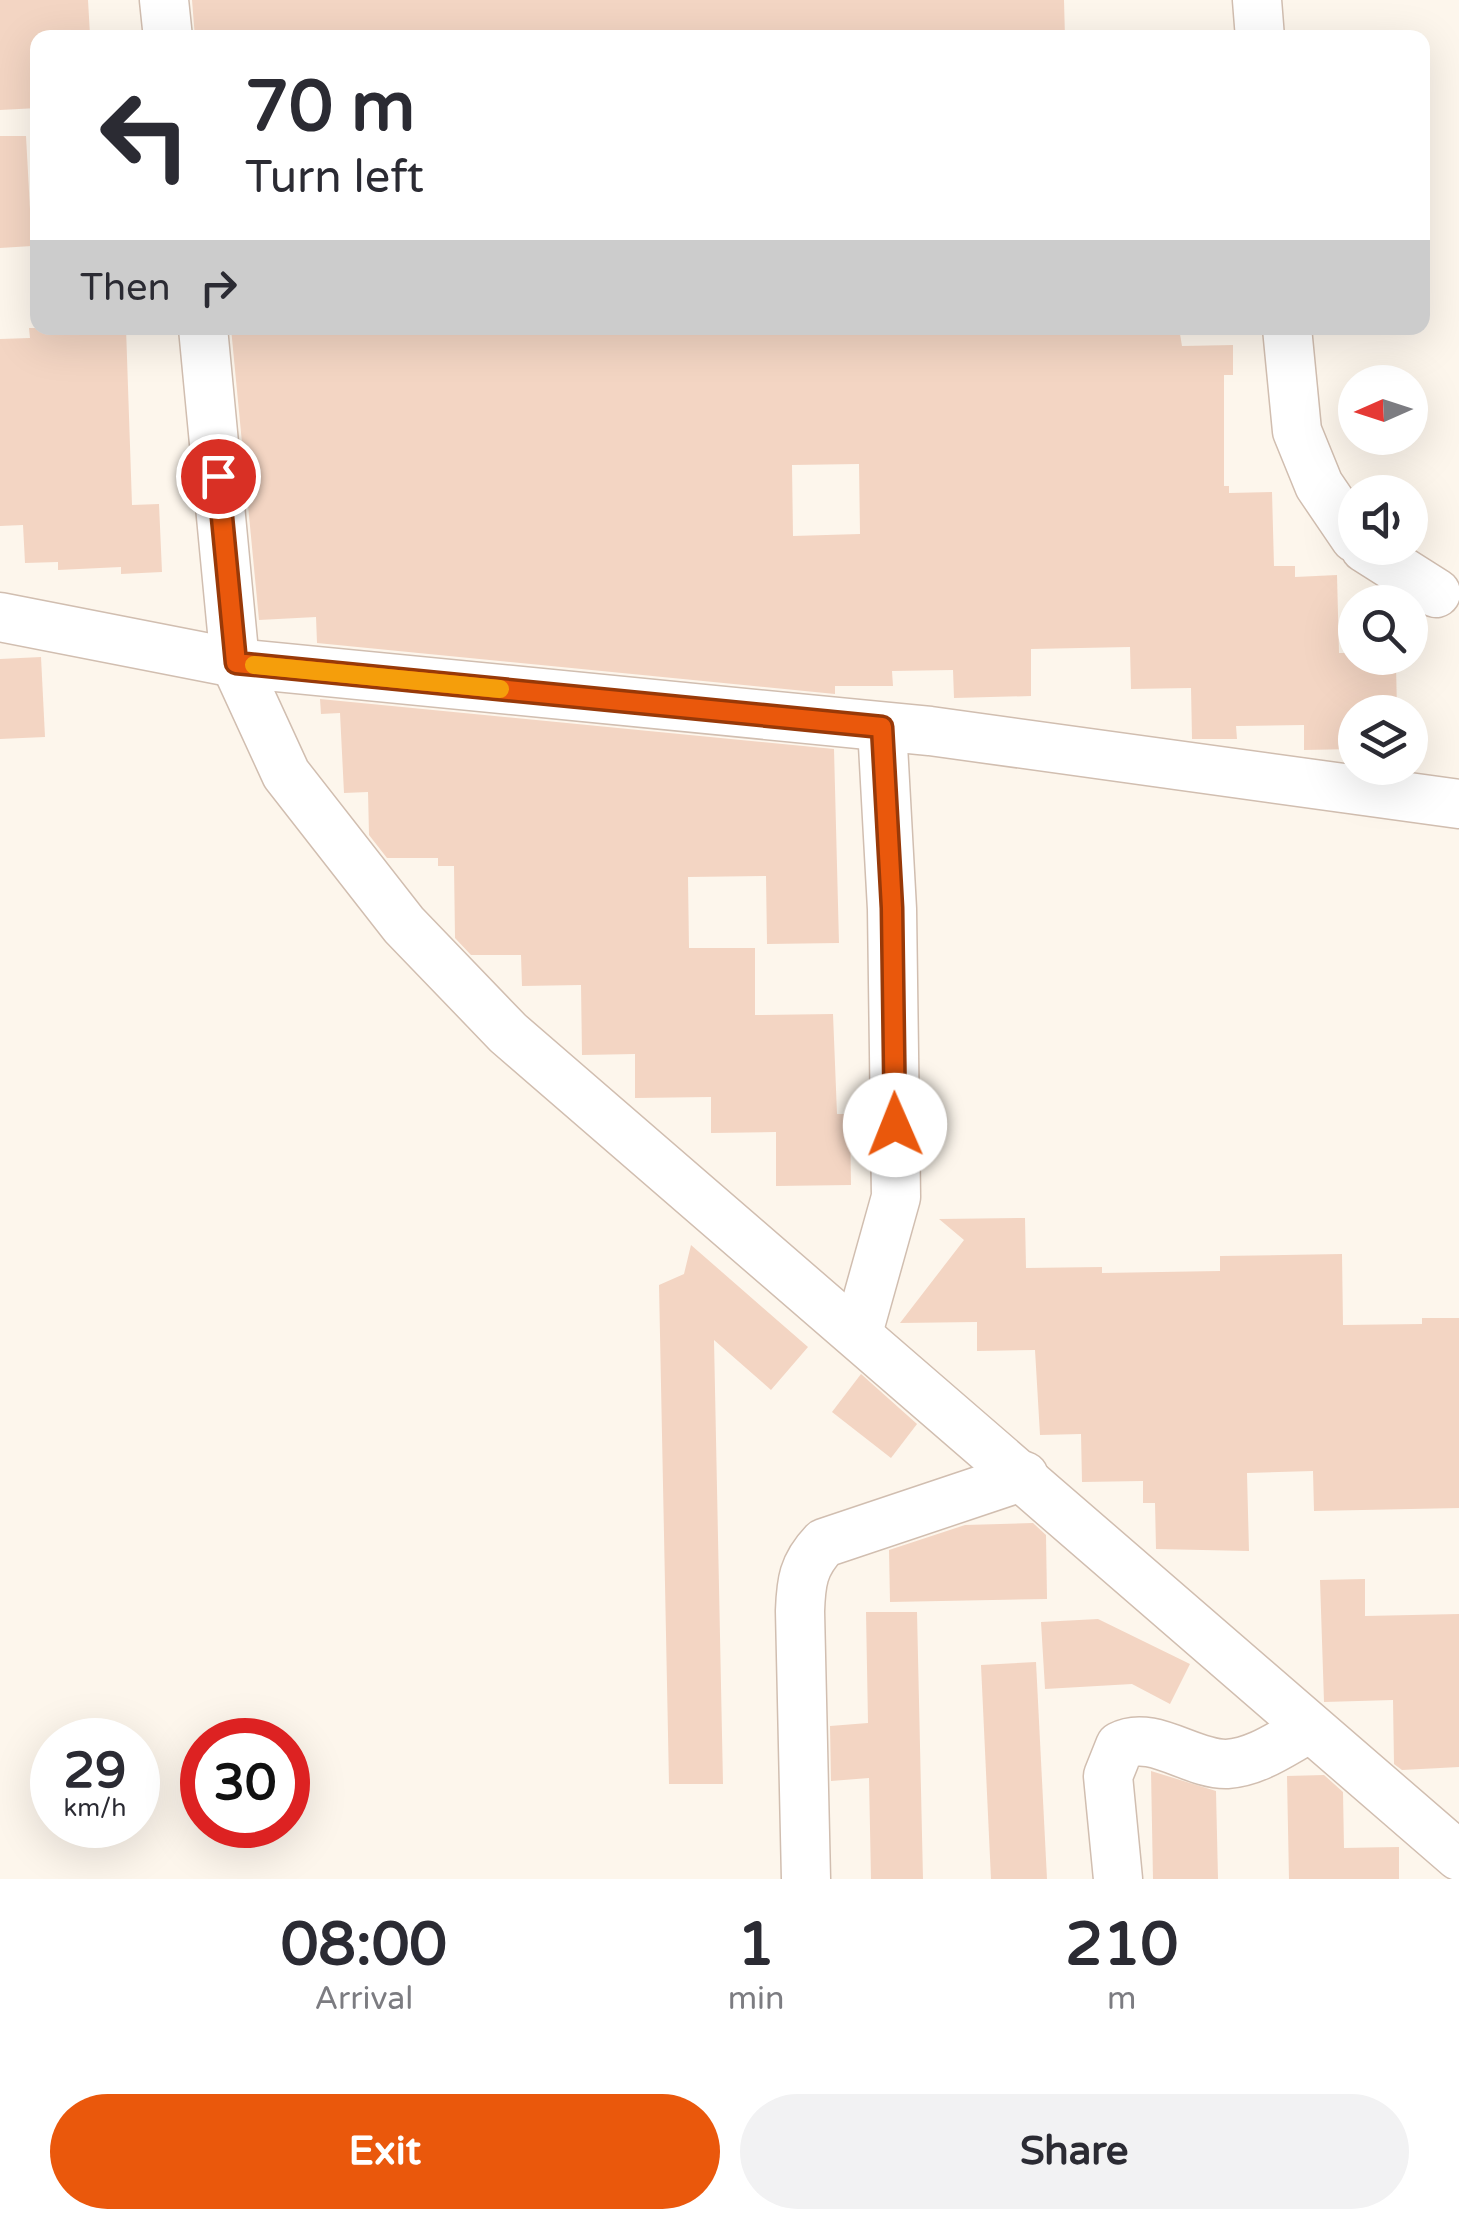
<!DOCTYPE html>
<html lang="en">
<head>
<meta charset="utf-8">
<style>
  :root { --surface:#fff; --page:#f2f2f3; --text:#2b2b33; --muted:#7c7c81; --accent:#ea580c }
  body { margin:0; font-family:"Varela Round",sans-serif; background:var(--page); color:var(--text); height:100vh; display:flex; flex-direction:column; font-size:38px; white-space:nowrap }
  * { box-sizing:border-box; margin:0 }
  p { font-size:32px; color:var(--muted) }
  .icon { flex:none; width:55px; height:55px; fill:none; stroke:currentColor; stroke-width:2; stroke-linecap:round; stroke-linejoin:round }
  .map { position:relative; height:1879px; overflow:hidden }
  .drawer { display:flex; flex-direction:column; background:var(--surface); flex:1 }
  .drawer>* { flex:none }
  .hud { position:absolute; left:30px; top:30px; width:1400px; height:305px; border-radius:20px; box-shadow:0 10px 40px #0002; background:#fff; color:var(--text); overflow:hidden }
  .needle { width:65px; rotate:267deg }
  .fabs { position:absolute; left:1338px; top:365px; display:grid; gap:20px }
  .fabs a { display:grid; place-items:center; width:90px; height:90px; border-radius:50%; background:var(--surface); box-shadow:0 10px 40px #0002; font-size:50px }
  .speed { position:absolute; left:30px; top:1718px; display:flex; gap:20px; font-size:50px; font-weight:700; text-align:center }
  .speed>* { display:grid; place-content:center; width:130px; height:130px; border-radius:50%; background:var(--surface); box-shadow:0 10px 40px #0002; line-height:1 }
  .speed small { font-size:25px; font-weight:400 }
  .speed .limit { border:15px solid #d22; background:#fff; color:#111 }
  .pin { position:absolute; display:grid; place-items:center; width:85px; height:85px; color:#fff; margin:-42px; border:5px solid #fff; border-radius:50%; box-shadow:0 2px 10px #0007 }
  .me { position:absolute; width:110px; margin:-55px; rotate:359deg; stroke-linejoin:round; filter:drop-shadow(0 0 8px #0008) }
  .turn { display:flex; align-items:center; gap:35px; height:210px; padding:0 50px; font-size:45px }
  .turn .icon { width:130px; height:130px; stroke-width:2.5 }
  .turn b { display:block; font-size:70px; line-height:85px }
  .then { display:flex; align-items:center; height:95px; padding:0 50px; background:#0003; gap:20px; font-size:38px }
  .eta { display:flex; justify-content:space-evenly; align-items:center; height:170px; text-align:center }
  .eta b { font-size:60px; font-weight:700; line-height:70px }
  .primary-button { display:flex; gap:20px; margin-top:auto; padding:20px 50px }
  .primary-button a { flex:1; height:115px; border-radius:60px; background:var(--accent); color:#fff; font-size:40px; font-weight:700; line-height:115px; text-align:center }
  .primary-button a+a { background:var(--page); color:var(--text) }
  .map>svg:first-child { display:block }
  .building { fill:#f3d5c3; fill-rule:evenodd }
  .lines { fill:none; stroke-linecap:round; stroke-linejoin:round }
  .street-casing { stroke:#d1beb0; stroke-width:51 }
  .street { stroke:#fff; stroke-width:48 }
  .route-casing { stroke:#983908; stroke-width:25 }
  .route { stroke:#ea580c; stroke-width:18 }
  .slow { stroke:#f59e0b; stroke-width:18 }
</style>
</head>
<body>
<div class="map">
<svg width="1459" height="1879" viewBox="0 0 1459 1879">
  <rect width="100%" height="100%" fill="#fdf6ec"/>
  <g class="building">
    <path d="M 0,0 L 88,0 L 90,35 L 38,38 L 38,108 L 0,110 Z"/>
    <path d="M 192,0 L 1064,0 L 1065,38 L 466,38 L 466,31 L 195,38 Z"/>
    <path d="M 0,136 L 26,136 L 32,246 L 0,248 Z"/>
    <path d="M 29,328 L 126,328 L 132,505 L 159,504 L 162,572 L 121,574 L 121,567 L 58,570 L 58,562 L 25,563 L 23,525 L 0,526 L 0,339 L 30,338 Z"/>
    <path d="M 231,328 L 683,328 L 683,332 L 1179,328 L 1182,346 L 1233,345 L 1233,375 L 1224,375 L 1224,486 L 1229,486 L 1229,493 L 1272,492 L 1274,566 L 1295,566 L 1295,577 L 1337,575 L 1339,653 L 1355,653 L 1358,663 L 1396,663 L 1397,712 L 1354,712 L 1355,749 L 1304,750 L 1304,725 L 1236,726 L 1237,739 L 1192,739 L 1191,688 L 1131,689 L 1130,647 L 1031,649 L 1031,696 L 954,698 L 953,670 L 892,671 L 893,686 L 835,686 L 835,694 L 317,643 L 316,617 L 259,620 ZM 859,464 L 860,534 L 793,536 L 792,465 Z"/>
    <path d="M 41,657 L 45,737 L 0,739 L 0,659 Z"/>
    <path d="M 320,699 L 834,749 L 839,943 L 767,944 L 766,876 L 688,877 L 689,948 L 755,948 L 755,1015 L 833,1014 L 837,1114 L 850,1114 L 851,1185 L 776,1186 L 776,1132 L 711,1133 L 711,1097 L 635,1098 L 635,1054 L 582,1055 L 581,985 L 522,986 L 521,955 L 471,955 L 455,938 L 454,866 L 438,866 L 438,858 L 387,858 L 369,835 L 368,792 L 344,793 L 340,713 L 321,714 Z"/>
    <path d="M 1025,1218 L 1026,1268 L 1102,1267 L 1102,1273 L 1220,1271 L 1220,1256 L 1342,1254 L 1343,1325 L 1422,1324 L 1422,1318 L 1459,1318 L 1459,1508 L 1314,1511 L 1313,1471 L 1247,1473 L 1249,1551 L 1156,1549 L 1155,1503 L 1143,1503 L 1143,1481 L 1082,1482 L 1081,1434 L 1040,1435 L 1035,1350 L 977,1351 L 977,1322 L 900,1323 L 964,1240 L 939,1219 Z"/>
    <path d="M 691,1245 L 808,1347 L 771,1390 L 714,1340 L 723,1784 L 669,1784 L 659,1285 L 684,1274 Z"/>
    <path d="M 861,1374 L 917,1424 L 891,1458 L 832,1412 Z"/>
    <path d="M 1033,1523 L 1046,1535 L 1047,1599 L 890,1602 L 889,1550 L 965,1525 Z"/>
    <path d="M 1365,1579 L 1365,1616 L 1459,1614 L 1459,1767 L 1402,1770 L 1394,1764 L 1393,1700 L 1324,1702 L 1320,1580 Z"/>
    <path d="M 866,1612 L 917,1612 L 923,1879 L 871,1879 L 869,1778 L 831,1781 L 830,1726 L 868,1723 Z"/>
    <path d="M 1098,1619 L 1190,1664 L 1170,1704 L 1132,1684 L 1045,1689 L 1041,1622 Z"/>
    <path d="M 1036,1662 L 1047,1879 L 991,1879 L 981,1665 Z"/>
    <path d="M 1151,1771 L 1216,1791 L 1218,1879 L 1153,1879 Z"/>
    <path d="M 1324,1775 L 1343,1792 L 1344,1848 L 1399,1847 L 1399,1879 L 1289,1879 L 1287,1776 Z"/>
  </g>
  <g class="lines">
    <g class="street-casing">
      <g id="street">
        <path d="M 164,0 L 168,38"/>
        <path d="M 1257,0 L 1260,38"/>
        <path d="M 203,328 L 235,663 L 286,774 L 404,925 L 508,1033 L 1459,1856"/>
        <path d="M 1287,328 L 1297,431 L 1319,485 L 1355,538"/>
        <path d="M 1365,548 L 1436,593"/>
        <path d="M 0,617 L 235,663 L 930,731 L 1459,804"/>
        <path d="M 858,1333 L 896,1197 L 892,909 L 882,727"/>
        <path d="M 806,1879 L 800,1611 C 801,1582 803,1565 824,1543 L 1024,1476"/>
        <path d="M 1118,1879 L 1108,1776 L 1120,1746 C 1152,1729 1192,1765 1227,1764 C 1257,1762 1282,1743 1308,1729"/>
      </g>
    </g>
    <use href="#street" class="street"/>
  </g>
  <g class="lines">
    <g class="route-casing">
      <path id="route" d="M 218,476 L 236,663 L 882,727 L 892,908 L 895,1125"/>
    </g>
    <use href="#route" class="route"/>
    <path class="slow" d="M 254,665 L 500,689"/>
  </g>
</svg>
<div class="fabs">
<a><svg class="needle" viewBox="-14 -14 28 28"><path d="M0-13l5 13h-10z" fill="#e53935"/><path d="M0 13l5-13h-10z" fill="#7c7c81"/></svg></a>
<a><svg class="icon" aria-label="sound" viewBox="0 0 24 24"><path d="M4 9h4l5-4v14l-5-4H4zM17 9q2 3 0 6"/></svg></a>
<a><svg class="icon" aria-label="search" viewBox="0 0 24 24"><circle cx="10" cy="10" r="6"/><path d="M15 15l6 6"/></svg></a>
<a><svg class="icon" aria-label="layers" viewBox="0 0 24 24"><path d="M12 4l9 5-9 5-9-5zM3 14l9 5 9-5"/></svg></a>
</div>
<div class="speed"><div>29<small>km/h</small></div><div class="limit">30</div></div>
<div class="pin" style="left:218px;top:476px;background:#d93025"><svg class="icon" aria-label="arrive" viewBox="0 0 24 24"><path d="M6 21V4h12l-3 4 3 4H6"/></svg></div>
<svg class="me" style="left:895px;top:1125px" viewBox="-20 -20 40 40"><circle r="19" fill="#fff"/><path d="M0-13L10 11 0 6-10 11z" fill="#ea580c"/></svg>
<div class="hud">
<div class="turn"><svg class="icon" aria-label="left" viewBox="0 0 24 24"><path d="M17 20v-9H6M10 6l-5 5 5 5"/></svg><div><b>70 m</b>Turn left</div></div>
<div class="then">Then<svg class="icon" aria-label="right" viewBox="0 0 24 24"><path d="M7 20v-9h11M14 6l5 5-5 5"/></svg></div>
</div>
</div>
<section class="drawer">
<div class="eta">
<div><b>08:00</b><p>Arrival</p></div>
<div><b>1</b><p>min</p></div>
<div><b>210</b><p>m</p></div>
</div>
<div class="primary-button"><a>Exit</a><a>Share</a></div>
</section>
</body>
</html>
